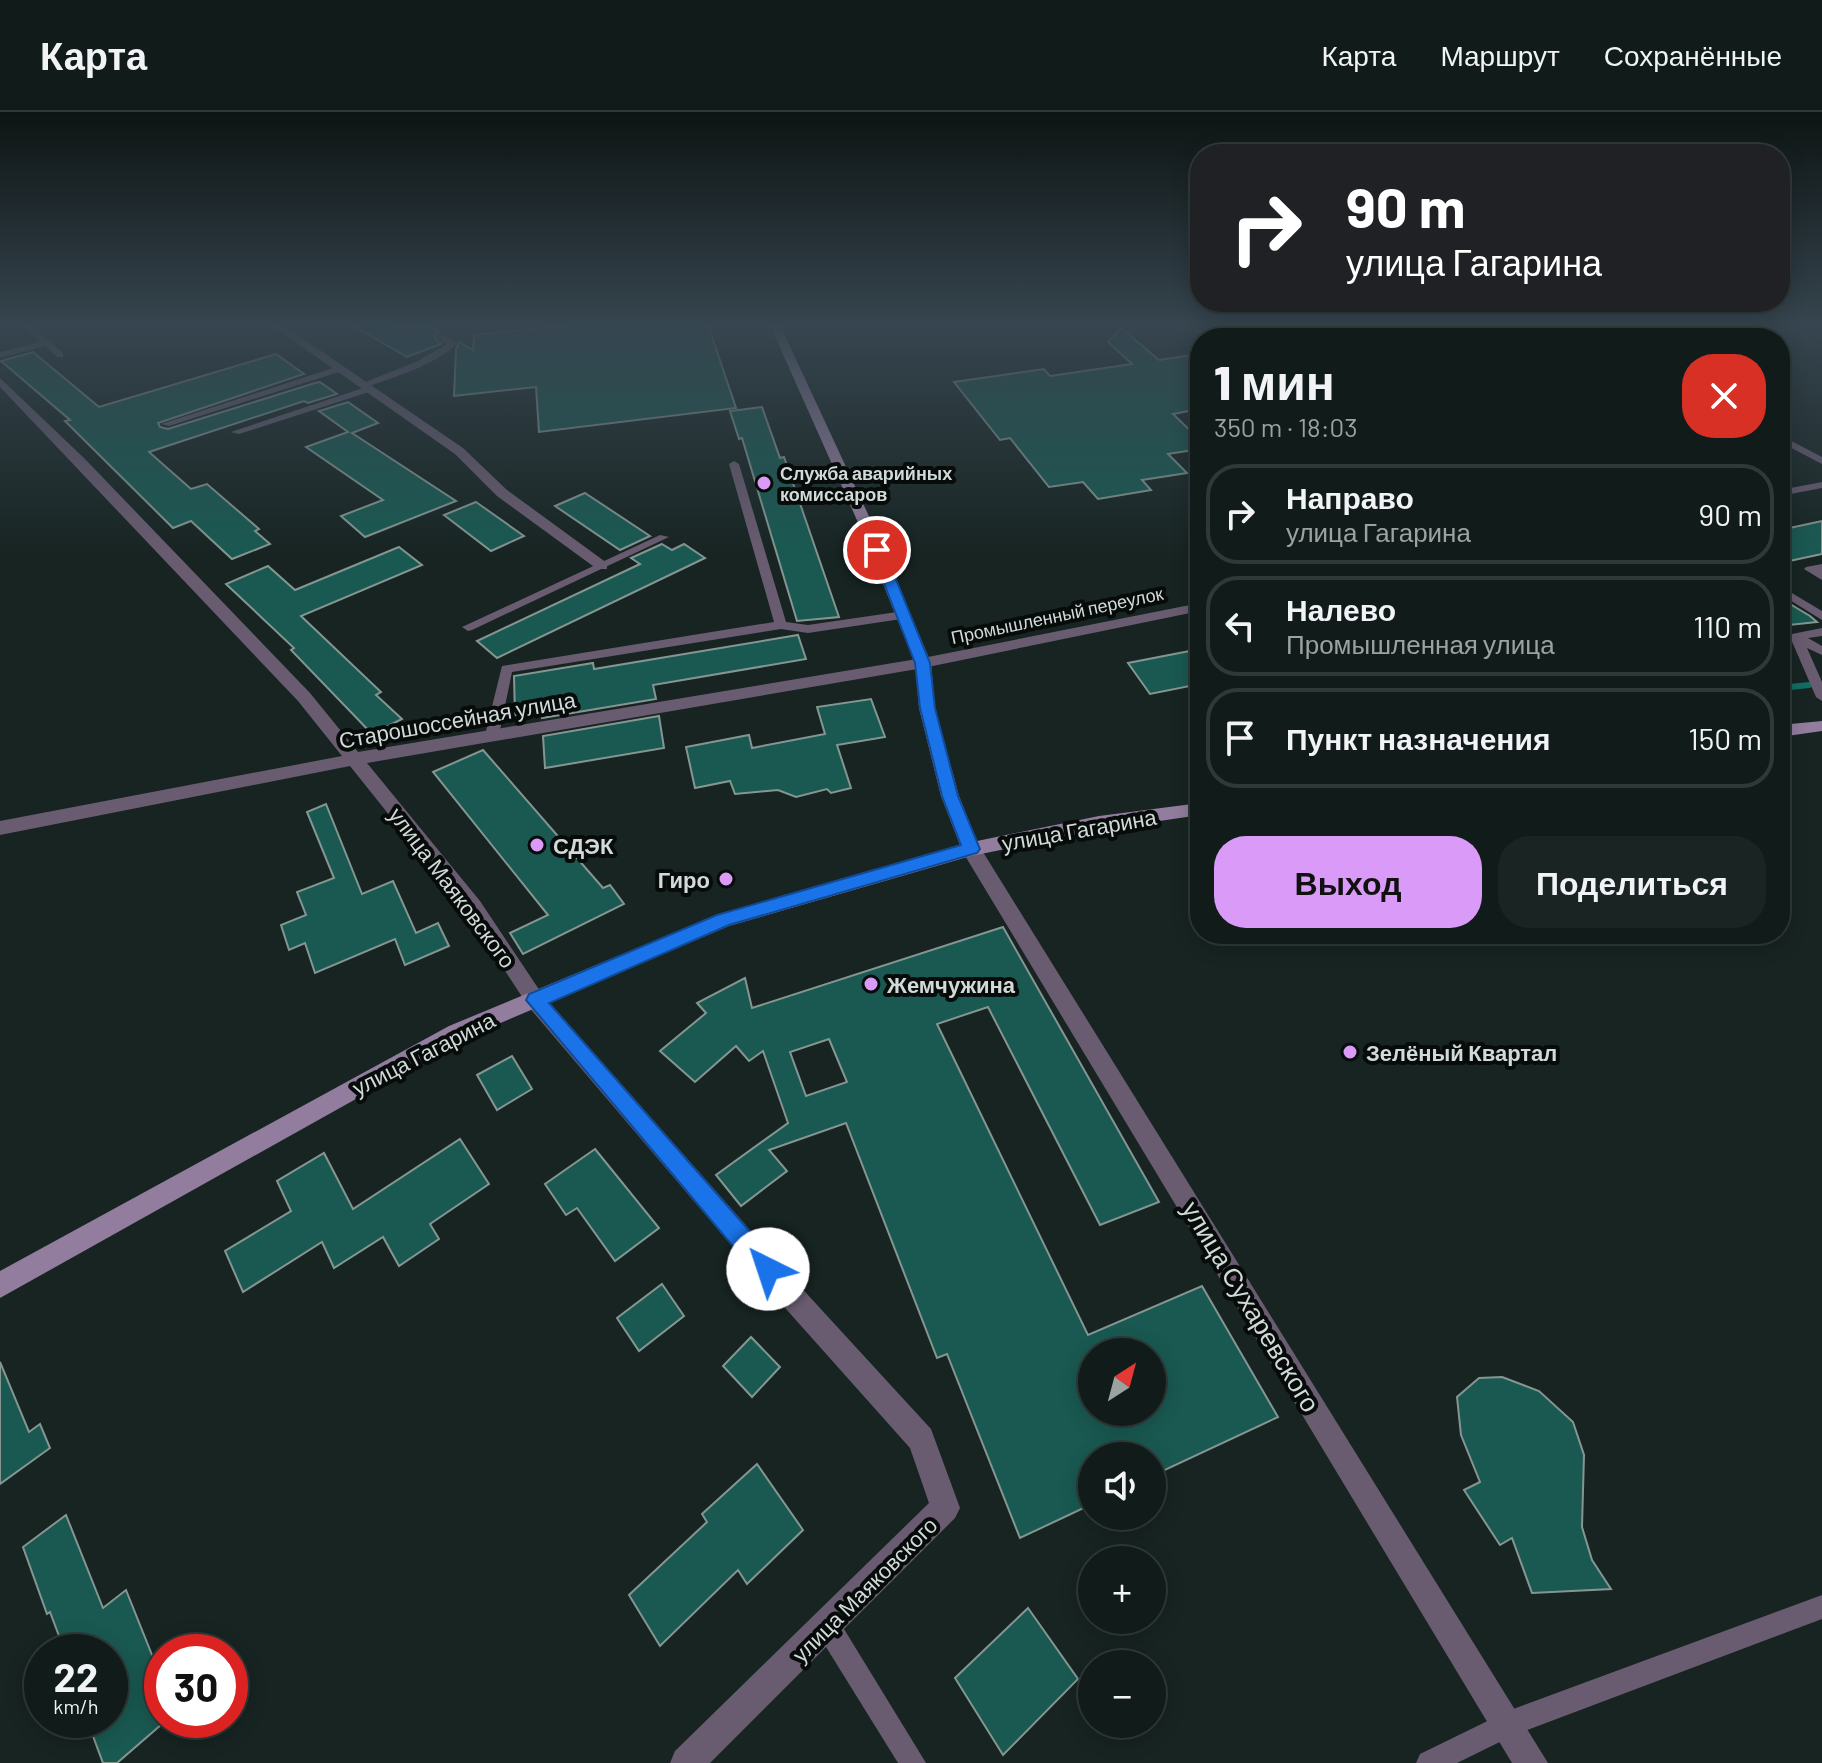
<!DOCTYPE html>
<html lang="ru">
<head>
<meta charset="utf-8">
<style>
  :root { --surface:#111b1a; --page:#1a2423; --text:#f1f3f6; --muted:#9ca1a2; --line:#303939; --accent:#da9af7 }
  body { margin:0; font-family:Barlow,sans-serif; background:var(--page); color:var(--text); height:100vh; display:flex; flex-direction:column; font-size:30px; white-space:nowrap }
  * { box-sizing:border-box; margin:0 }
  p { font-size:26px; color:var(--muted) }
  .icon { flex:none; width:44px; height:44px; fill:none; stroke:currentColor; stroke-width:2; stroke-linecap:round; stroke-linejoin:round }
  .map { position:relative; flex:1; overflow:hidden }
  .details { position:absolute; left:1190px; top:216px; width:600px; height:616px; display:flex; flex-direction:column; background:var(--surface); border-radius:32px; box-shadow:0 4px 20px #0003,0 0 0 2px var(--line) }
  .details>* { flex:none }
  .top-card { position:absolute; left:1190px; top:32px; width:600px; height:168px; border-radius:32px; box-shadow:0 4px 20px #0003,0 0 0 2px var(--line); background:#202124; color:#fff; overflow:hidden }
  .needle { width:52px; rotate:36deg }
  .tools { position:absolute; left:1078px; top:1226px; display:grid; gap:16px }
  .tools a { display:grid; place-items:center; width:88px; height:88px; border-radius:50%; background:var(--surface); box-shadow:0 4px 20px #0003,0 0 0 2px var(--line); font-size:40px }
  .speed { position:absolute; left:24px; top:1522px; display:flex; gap:16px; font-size:40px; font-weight:700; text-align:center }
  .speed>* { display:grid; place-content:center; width:104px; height:104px; border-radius:50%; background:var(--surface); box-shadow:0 4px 20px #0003,0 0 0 2px var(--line); line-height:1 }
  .speed small { font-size:20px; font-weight:400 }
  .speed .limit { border:12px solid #d22; background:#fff; color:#111 }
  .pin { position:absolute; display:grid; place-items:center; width:68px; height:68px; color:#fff; margin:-34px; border:4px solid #fff; border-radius:50%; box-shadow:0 2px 8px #0007 }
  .me { position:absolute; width:88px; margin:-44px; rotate:319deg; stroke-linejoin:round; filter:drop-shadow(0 0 6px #0008) }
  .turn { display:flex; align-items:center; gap:28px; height:168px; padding:0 24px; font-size:36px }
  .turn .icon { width:104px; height:104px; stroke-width:2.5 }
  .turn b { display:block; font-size:56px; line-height:68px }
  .round { display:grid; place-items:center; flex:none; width:84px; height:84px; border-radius:32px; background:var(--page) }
  .summary { display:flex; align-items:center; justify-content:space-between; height:136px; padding:0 24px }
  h1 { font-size:48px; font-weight:800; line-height:60px }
  .button { display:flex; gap:16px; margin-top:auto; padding:16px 24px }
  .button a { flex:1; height:92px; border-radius:32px; background:var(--accent); color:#111; font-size:32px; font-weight:800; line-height:92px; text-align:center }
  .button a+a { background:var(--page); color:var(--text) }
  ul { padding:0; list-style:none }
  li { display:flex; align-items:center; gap:24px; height:100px; margin:0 16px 12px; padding:0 8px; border:4px solid var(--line); border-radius:32px }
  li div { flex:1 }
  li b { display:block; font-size:30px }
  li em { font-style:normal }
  header { display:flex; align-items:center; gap:48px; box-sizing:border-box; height:112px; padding:0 40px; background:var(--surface); border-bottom:2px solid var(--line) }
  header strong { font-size:38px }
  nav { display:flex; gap:44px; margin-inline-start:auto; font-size:28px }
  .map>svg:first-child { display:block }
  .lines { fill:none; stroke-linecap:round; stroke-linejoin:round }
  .stream { stroke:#126d63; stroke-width:6 }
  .building { fill:#195951; stroke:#859692; stroke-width:2; fill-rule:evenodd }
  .lane { fill:#6a5c70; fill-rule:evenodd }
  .street { fill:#6a5c70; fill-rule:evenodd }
  .secondary { fill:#937d9e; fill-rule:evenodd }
  .route { fill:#1a73e8; stroke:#114b97; stroke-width:2 }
  .poi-dot { fill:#da9af7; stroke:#070c0b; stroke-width:3 }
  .labels { text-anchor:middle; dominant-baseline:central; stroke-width:8; stroke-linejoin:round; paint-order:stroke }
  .far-poi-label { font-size:18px; font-weight:bold; fill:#d1dad8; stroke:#070c0b; text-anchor:start }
  .far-street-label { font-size:18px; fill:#d1dad8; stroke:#070c0b }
  .street-label { font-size:22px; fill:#d1dad8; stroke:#070c0b }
  .poi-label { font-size:22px; font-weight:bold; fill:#d1dad8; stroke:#070c0b; text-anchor:start }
  .near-street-label { font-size:26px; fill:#d1dad8; stroke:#070c0b }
</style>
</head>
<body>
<header>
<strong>Карта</strong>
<nav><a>Карта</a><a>Маршрут</a><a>Сохранённые</a></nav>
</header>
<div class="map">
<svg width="1822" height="1651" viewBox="0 0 1822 1651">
  <rect width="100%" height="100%" fill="#172422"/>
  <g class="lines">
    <path class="stream" d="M 1780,576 L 1809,573"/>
  </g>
  <g class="building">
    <path d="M 352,213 L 394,213 L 400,217 L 427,213 L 440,220 L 436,221 L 435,227 L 441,232 L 407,245 Z"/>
    <path d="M 574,213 L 708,213 L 736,296 L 539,320 L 536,275 L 454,284 L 456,237 L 459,230 L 473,238 L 474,223 Z"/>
    <path d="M 1121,216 L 1159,248 L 1200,242 L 1200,297 L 1173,302 L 1200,328 L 1200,337 L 1168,342 L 1187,361 L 1142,368 L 1151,378 L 1098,387 L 1083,370 L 1049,375 L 1010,326 L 1000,328 L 954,270 L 1044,257 L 1050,264 L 1132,252 L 1108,230 Z"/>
    <path d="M 33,240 L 99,295 L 276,242 L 304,262 L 158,311 L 160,315 L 168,317 L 315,271 L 320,270 L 337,282 L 308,291 L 304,289 L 149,340 L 191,377 L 207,372 L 259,417 L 255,419 L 270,432 L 232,447 L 191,409 L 173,416 L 65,309 L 70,308 L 1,249 Z"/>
    <path d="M 348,290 L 378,311 L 352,321 L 456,389 L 365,425 L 341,404 L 383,388 L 306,335 L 348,320 L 319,299 Z"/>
    <path d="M 762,295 L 780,346 L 784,345 L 839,505 L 797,509 L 742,326 L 739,327 L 730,299 Z"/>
    <path d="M 585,381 L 650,424 L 620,438 L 555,394 Z"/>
    <path d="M 476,390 L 524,424 L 491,439 L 444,403 Z"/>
    <path d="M 1822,409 L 1822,442 L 1780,451 L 1780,418 Z"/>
    <path d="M 662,432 L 672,438 L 684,432 L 705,446 L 497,546 L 477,529 L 640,452 L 631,446 Z"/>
    <path d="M 399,435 L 422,453 L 301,504 L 381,580 L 376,583 L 402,607 L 372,622 L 291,538 L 294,536 L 226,472 L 268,454 L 295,478 Z"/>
    <path d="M 1780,486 L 1810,504 L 1817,510 L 1780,514 Z"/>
    <path d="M 798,523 L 806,547 L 653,573 L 656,587 L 542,606 L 541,599 L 515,603 L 514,564 L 593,551 L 594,557 Z"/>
    <path d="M 1200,537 L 1200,572 L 1150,582 L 1128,551 Z"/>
    <path d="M 871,587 L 885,625 L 837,633 L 851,676 L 831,681 L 827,677 L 796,685 L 778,678 L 735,682 L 730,669 L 695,676 L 686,635 L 749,623 L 752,636 L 825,622 L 817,595 Z"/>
    <path d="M 659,604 L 664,636 L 545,656 L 543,624 Z"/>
    <path d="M 483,638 L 603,776 L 610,773 L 624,792 L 523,842 L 510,821 L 548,803 L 433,660 Z"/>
    <path d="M 326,692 L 362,782 L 393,769 L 416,821 L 438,811 L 449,834 L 405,853 L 395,827 L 315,861 L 305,831 L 289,838 L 281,813 L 306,803 L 297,780 L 334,766 L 307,700 Z"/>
    <path d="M 1003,815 L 1159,1090 L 1100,1113 L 988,895 L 937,912 L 1088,1223 L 1202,1174 L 1278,1305 L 1152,1364 L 1152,1344 L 1092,1344 L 1092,1392 L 1020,1426 L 947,1242 L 937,1246 L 846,1011 L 769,1038 L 787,1059 L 741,1094 L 716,1063 L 788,1011 L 763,939 L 749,949 L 736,934 L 695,970 L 660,939 L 706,901 L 697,891 L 745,866 L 752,896 ZM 829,927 L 847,970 L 806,984 L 790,940 ZM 1092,1240 L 1152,1240 L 1152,1300 L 1092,1300 Z"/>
    <path d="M 512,944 L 532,977 L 497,998 L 477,963 Z"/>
    <path d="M 460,1027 L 489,1072 L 430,1112 L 439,1127 L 399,1154 L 383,1125 L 334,1156 L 322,1130 L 243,1180 L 225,1139 L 291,1099 L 277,1069 L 324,1041 L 353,1097 Z"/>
    <path d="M 595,1037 L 659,1116 L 615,1149 L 577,1096 L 566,1103 L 545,1072 Z"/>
    <path d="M 662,1172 L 684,1204 L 639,1239 L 617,1206 Z"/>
    <path d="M 751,1225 L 780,1255 L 752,1285 L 723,1254 Z"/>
    <path d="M 0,1250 L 29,1320 L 40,1312 L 50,1336 L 0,1372 Z"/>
    <path d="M 1502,1265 L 1539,1279 L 1573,1310 L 1584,1343 L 1582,1415 L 1592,1448 L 1611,1477 L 1532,1481 L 1512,1426 L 1500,1433 L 1464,1378 L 1480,1370 L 1461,1323 L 1457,1285 L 1479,1266 Z"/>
    <path d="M 757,1352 L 803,1418 L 747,1472 L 738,1458 L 660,1534 L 629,1483 L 707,1410 L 702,1402 Z"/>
    <path d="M 66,1403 L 103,1496 L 126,1478 L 162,1568 L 162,1612 L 117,1651 L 103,1651 L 87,1608 L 110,1608 L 110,1540 L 65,1540 L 50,1500 L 47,1502 L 23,1435 Z"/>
    <path d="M 1028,1496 L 1078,1567 L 1003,1643 L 955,1566 Z"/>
  </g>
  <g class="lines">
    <g class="lane">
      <path d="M 22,213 L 31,213 L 63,241 L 63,245 L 57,245 L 45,234 L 0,246 L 0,240 L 40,230 Z"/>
      <path d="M 1571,213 C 1583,213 1590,222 1601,223 C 1616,225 1623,218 1639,226 L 1593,226 Z"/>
      <path d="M 438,223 L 444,223 L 457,232 C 432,254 398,264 366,275 L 358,273 L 418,249 L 447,232 L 438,227 Z"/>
      <path d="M 339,254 L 343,257 L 342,259 L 169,314 L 161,312 Z"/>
      <path d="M 369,274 L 372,275 L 372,279 L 239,322 L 231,320 Z"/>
      <path d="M 1780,323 L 1822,345 L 1822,352 L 1780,330 Z"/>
      <path d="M 734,349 L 739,352 L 786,510 L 808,513 L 904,499 L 908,500 L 908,506 L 808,521 L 781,517 L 512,560 L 499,623 L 492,627 L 487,626 L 485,623 L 502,554 L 774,510 L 729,352 Z"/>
      <path d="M 1822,370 L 1822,376 L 1780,384 L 1780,378 Z"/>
      <path d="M 660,423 L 669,425 L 472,518 L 468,519 L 462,515 Z"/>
      <path d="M 1822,452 L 1822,468 L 1804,457 L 1806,455 Z"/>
      <path d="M 1780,474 L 1822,499 L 1822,508 L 1780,482 Z"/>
      <path d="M 1822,516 L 1822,524 L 1808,526 L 1822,534 L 1822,543 L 1807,536 L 1822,570 L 1822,589 L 1816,585 L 1790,525 L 1792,522 Z"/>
      <path d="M 1822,1483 L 1822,1507 L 1514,1623 L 1457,1651 L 1416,1651 L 1420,1642 L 1508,1599 Z"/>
      <path d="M 827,1501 L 836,1504 L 926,1651 L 898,1651 L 818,1522 L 815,1513 L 818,1504 Z"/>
    </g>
    <g class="street">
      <path d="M 271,213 L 283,213 L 463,336 L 507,378 L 607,451 L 607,457 L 597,457 L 497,384 L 455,342 Z"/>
      <path d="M 0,266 L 85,347 L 310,581 L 358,640 L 923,546 L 1200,491 L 1200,499 L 923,556 L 367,651 L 480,789 L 542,882 L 796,1170 L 931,1317 L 960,1396 L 955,1406 L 710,1651 L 670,1651 L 675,1639 L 929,1391 L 910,1336 L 778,1188 L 528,894 L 466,799 L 350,654 L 0,723 L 0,709 L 342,644 L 298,589 L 0,275 Z"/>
      <path d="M 971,730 L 978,732 L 1548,1651 L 1512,1651 L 964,742 L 962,737 Z"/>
    </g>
    <g class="secondary">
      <path d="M 770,213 L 780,213 L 874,415 L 931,551 L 935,596 L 959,684 L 977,729 L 1099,704 L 1200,691 L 1200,703 L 1099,718 L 971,744 L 729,814 L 465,926 L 0,1186 L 0,1159 L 449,914 L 717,803 L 960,733 L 941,684 L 919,596 L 915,551 L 860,415 Z"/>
      <path d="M 1822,609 L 1822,619 L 1780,625 L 1780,613 Z"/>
    </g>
  </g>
  <linearGradient id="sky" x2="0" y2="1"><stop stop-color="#0d1413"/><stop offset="0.48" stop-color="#36454f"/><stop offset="1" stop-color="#36454f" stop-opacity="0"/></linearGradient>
  <rect width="1822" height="444" fill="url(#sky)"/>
  <path class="route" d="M 877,434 L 884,438 L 930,551 L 935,596 L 958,684 L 980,737 L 977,741 L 729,813 L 549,891 L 776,1149 L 779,1157 L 776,1165 L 768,1168 L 759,1165 L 526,888 L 529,882 L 717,803 L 961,733 L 942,684 L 920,596 L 915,551 L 871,438 Z"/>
  <g class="poi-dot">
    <circle cx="764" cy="371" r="8"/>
    <circle cx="537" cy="733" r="8"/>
    <circle cx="726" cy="767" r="8"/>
    <circle cx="871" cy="872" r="8"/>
    <circle cx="1350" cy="940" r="8"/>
  </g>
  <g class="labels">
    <g class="far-poi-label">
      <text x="780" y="361">Служба аварийных<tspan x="780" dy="21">комиссаров</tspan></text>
    </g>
    <g class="far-street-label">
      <text transform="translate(1057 503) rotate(-12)">Промышленный переулок</text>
    </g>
    <g class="street-label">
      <text transform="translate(457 607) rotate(-10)">Старошоссейная улица</text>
      <text transform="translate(1079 717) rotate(-10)">улица Гагарина</text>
      <text transform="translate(453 775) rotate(53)">улица Маяковского</text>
      <text transform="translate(423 941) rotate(-27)">улица Гагарина</text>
      <text transform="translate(864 1477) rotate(-45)">улица Маяковского</text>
    </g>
    <g class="poi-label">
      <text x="553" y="733">СДЭК</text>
      <text x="710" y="767" text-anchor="end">Гиро</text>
      <text x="887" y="872">Жемчужина</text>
      <text x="1366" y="940">Зелёный Квартал</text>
    </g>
    <g class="near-street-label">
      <text transform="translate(1252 1194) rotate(59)">улица Сухаревского</text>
    </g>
  </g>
</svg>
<div class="tools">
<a><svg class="needle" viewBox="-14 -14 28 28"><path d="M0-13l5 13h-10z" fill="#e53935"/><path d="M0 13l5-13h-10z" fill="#9ca1a2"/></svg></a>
<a><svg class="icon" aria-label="sound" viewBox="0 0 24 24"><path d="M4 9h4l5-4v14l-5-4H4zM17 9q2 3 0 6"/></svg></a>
<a>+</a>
<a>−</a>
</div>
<div class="speed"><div>22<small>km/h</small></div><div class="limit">30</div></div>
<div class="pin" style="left:877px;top:438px;background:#d93025"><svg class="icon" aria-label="arrive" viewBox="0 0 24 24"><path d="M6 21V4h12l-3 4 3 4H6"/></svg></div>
<svg class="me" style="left:768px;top:1157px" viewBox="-20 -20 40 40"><circle r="19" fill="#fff"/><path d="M0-13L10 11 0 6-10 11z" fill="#1a73e8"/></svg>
<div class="top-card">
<div class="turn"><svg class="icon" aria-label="right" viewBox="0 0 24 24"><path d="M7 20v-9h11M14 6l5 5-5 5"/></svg><div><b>90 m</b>улица Гагарина</div></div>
</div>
<section class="details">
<div class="summary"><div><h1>1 мин</h1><p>350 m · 18:03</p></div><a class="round" style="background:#d93025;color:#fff"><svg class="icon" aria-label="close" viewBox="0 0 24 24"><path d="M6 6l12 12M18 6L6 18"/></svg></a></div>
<ul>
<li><svg class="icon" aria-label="right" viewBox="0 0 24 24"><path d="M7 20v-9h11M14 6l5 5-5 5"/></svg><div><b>Направо</b><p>улица Гагарина</p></div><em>90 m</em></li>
<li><svg class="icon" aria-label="left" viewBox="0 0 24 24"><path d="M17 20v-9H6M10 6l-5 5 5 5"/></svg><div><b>Налево</b><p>Промышленная улица</p></div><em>110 m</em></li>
<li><svg class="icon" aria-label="arrive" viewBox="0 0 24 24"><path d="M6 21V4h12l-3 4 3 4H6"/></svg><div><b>Пункт назначения</b></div><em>150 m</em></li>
</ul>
<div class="button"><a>Выход</a><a>Поделиться</a></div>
</section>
</div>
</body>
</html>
